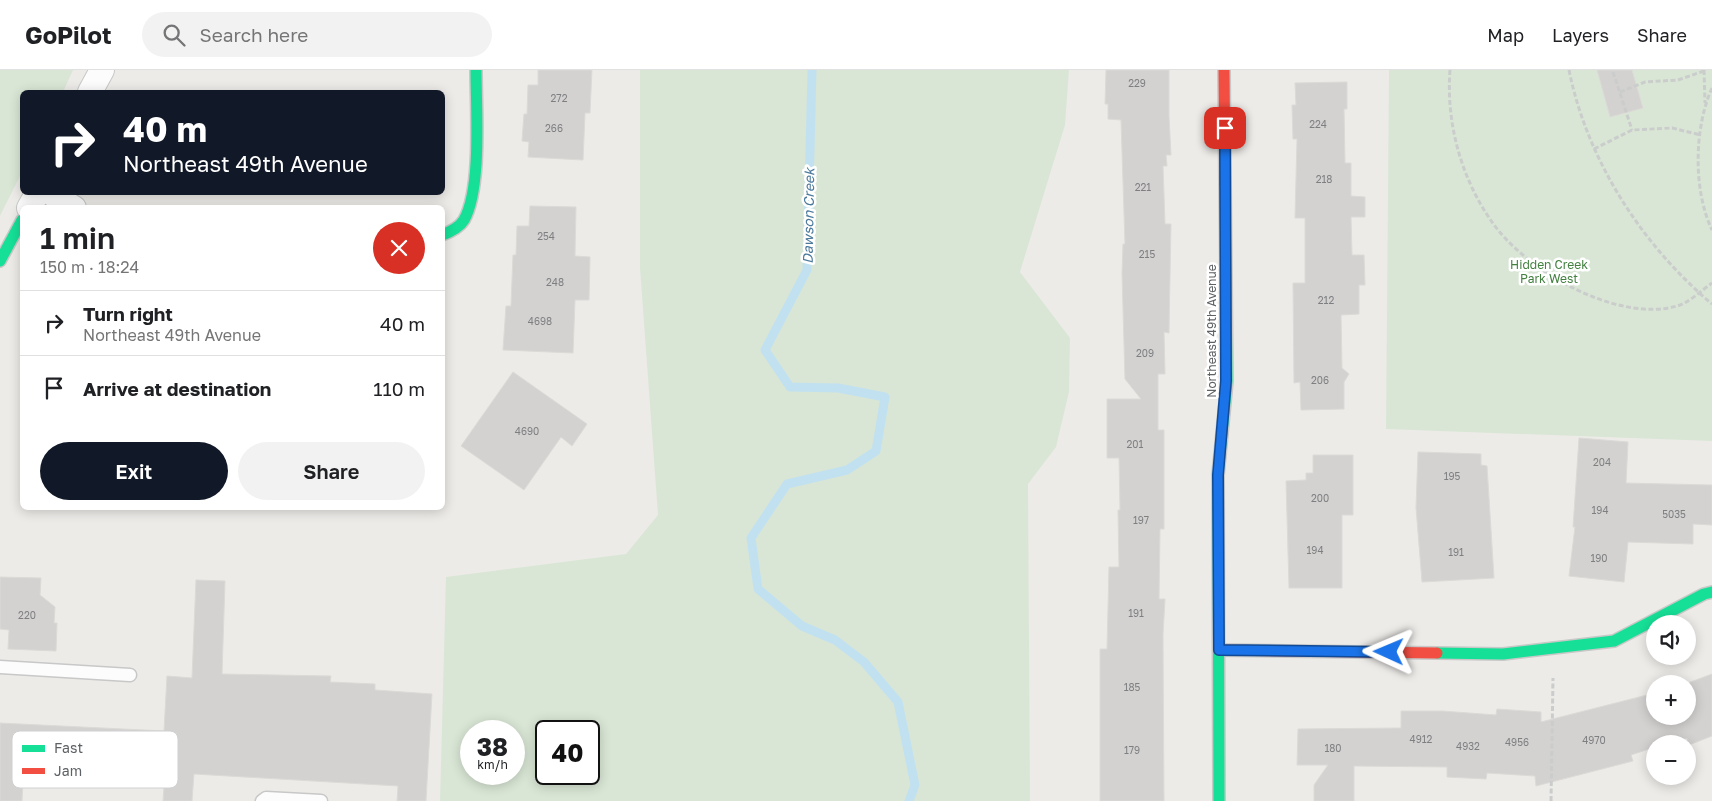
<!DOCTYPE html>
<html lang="en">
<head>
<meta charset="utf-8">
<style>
  :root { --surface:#fff; --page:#f2f2f2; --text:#202124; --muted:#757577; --line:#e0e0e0; --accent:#111827 }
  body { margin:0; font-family:"Golos Text",sans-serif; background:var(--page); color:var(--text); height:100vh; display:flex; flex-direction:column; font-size:19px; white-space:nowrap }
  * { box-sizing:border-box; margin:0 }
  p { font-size:16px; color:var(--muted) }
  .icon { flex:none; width:28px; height:28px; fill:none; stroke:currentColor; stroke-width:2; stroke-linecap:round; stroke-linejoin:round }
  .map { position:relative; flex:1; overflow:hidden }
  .panel { position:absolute; left:20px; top:135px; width:425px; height:305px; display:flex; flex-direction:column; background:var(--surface); border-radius:8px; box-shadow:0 2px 12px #0003 }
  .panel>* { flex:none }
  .banner { position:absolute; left:20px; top:20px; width:425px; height:105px; border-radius:8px; box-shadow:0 2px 12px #0003; background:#111827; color:#fff; overflow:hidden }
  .fabs { position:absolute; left:1646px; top:545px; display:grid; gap:10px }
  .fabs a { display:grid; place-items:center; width:50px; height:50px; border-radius:50%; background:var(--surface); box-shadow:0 2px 12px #0003; font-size:25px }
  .speed { position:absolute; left:460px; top:650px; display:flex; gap:10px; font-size:25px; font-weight:700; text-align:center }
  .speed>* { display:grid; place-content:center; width:65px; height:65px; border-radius:50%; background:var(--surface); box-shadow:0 2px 12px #0003; line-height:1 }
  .speed small { font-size:12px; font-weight:400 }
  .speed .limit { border:2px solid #111; border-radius:8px; background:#fff; color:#111 }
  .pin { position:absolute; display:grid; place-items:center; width:42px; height:42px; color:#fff; margin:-21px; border-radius:10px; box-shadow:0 2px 8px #0006 }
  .me { position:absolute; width:55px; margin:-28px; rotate:271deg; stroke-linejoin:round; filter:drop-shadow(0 0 4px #0008) }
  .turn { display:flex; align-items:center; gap:18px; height:105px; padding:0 20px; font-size:22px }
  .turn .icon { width:65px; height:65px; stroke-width:2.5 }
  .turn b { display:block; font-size:35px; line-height:42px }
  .round { display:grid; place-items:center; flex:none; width:52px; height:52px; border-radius:26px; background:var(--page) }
  .summary { display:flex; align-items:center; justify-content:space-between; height:85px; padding:0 20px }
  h1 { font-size:30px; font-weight:600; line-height:38px }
  .action { display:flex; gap:10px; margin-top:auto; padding:10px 20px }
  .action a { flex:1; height:58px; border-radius:30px; background:var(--accent); color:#fff; font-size:20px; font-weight:600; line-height:58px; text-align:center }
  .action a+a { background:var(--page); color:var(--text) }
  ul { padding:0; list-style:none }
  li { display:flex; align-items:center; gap:15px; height:65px; padding:0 20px; border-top:1px solid var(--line) }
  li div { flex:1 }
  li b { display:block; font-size:19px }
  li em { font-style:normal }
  header { display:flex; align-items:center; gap:30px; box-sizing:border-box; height:70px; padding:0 25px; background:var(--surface); border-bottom:1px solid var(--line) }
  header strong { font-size:24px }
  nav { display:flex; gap:28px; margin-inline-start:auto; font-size:18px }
  .search { width:350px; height:45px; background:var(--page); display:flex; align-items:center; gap:12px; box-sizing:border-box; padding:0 18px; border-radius:28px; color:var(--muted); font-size:19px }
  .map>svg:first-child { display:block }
  .green { fill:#d9e6d5; fill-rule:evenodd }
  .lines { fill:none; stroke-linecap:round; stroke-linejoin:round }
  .stream { stroke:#c2e1f0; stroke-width:9 }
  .building { fill:#d4d2d1; stroke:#dcdad7 }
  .lane-casing { stroke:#c7c8c7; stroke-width:15 }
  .street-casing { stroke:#c7c8c7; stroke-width:26 }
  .fast-casing { stroke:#c7c8c7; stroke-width:14 }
  .jam-casing { stroke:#c7c8c7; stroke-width:14 }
  .path { stroke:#cacdcb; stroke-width:3; stroke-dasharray:5 2.5; stroke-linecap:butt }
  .lane { stroke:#fcfcfc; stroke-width:12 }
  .street { stroke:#fcfcfc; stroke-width:24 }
  .fast { stroke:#16e098; stroke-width:11 }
  .jam { stroke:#f24e42; stroke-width:11 }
  .route-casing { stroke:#114b97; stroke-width:12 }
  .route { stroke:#1a73e8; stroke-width:9 }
  .labels { text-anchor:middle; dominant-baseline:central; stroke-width:5; stroke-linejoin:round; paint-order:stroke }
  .number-label { font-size:10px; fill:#7d7f81 }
  .park-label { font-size:12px; fill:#448141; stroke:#fff }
  .street-label { font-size:12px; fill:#5e6265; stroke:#fff }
  .water-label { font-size:14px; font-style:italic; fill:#4c7a9c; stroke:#fff }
  .key { fill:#fff; stroke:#cfd0d1; stroke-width:1 }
  .key-label { font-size:14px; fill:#5e6265 }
</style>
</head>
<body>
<header>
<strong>GoPilot</strong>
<div class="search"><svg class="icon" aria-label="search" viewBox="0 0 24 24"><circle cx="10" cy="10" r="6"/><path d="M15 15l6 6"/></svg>Search here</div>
<nav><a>Map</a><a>Layers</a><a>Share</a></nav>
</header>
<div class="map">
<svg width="1712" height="731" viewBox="0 0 1712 731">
  <rect width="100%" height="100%" fill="#edebe8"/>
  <g class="green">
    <path d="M 0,0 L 73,0 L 63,22 L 22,22 L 22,102 L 0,146 Z"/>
    <path d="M 640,0 L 1069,0 L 1065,55 L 1020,202 L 1070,268 L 1069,322 L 1056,377 L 1028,414 L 1030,731 L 440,731 L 446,507 L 626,484 L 658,445 L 640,198 ZM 514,661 L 514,704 L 471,704 L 471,661 ZM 589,661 L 589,704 L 546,704 L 546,661 Z"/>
    <path d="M 1389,0 L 1712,0 L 1712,371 L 1386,359 Z"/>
  </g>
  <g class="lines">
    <path class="stream" d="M 812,0 L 807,200 L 765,280 L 790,317 L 838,318 L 885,327 L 876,381 L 847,400 L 787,414 L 751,468 L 758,519 L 802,556 L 835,570 L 864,592 L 898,632 L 915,715 L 909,731"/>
  </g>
  <g class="building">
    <path d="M 538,0 L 592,0 L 590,43 L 585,43 L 583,90 L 528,87 L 529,72 L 522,71 L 524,44 L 527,44 L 528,15 L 538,15 Z"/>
    <path d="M 1106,0 L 1169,0 L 1169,46 L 1171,85 L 1166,85 L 1167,96 L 1163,96 L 1165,154 L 1171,154 L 1169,263 L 1164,262 L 1165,304 L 1158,304 L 1158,360 L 1164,360 L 1164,459 L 1160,459 L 1159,529 L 1165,529 L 1163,564 L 1164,731 L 1100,731 L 1100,579 L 1107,579 L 1109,497 L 1119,497 L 1118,440 L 1120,440 L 1119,388 L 1107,388 L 1107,329 L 1141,329 L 1125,309 L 1122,203 L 1123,174 L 1125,174 L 1121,50 L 1108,49 L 1108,34 L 1105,34 Z"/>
    <path d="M 1597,0 L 1632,0 L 1643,38 L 1610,47 Z"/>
    <path d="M 1347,12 L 1347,39 L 1344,39 L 1345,93 L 1351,93 L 1351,126 L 1365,127 L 1365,147 L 1351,147 L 1352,185 L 1364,185 L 1365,215 L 1359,215 L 1359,244 L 1341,245 L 1342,298 L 1349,304 L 1344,312 L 1344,339 L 1301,340 L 1300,312 L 1294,313 L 1293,213 L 1305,213 L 1305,148 L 1295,148 L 1297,69 L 1293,69 L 1292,35 L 1296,35 L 1295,13 Z"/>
    <path d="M 530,136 L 576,137 L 575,186 L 590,187 L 589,230 L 575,230 L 573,283 L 503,280 L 506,236 L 511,236 L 513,185 L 516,185 L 517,156 L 529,156 Z"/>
    <path d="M 513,302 L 587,354 L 572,376 L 561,367 L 524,420 L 461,376 Z"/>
    <path d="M 1579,368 L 1628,372 L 1626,413 L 1712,415 L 1712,455 L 1693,454 L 1693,474 L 1628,472 L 1624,512 L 1569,506 L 1575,457 L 1573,457 Z"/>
    <path d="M 1418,382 L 1481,384 L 1481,395 L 1487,396 L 1494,508 L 1422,512 L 1416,438 Z"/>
    <path d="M 1313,385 L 1353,385 L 1353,445 L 1342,445 L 1342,518 L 1289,518 L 1286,411 L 1306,410 L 1306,403 L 1313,403 Z"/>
    <path d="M 0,507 L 41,508 L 40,525 L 55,537 L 54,553 L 57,553 L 56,581 L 8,579 L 9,560 L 0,559 Z"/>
    <path d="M 196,510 L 225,511 L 222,604 L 331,606 L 330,612 L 375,614 L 375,620 L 432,624 L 426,731 L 397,731 L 398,716 L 194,704 L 192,731 L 163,731 L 165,702 L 24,693 L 22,731 L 0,731 L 0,653 L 164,661 L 167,606 L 192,608 Z"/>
    <path d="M 1712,604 L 1712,666 L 1689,675 L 1687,668 L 1667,674 L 1655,674 L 1655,677 L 1631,685 L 1633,691 L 1536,716 L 1535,706 L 1487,703 L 1486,709 L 1447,707 L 1447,697 L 1354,696 L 1354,731 L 1314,731 L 1314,715 L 1328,695 L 1297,695 L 1298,659 L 1401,658 L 1401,641 L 1442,641 L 1496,645 L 1497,639 L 1541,642 L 1541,652 L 1655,623 L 1655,646 L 1688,646 L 1688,614 L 1685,614 Z"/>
  </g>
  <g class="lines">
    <g class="lane-casing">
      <g id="lane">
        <path d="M 0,597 L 130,605"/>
        <path d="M 262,731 L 266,728 L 321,731"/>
      </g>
    </g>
    <g class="street-casing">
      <g id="street">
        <path d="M 90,22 L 102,0"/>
        <path d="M 49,122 L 74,138"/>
        <path d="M 29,138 L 38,122"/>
      </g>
    </g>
    <g class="fast-casing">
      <g id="fast">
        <path d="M 442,165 C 450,162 459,158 464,150 C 482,118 476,38 476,0"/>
        <path d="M 0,191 L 22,150"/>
        <path d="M 1437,583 L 1503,584 L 1614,571 L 1704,524 L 1712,522"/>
        <path d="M 1219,731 L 1218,405 L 1227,311 L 1225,114"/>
      </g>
    </g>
    <g class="jam-casing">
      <g id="jam">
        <path d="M 1224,0 L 1225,114"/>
        <path d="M 1219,580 L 1437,583"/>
      </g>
    </g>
    <g class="path">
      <path d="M 1450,0 C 1446,53 1461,108 1492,152 C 1526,201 1617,253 1677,236 C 1689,233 1702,220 1712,213"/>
      <path d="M 1569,0 C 1587,90 1642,175 1712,234"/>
      <path d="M 1704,0 L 1705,33"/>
      <path d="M 1613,2 L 1632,60"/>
      <path d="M 1712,18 C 1694,58 1693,120 1712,160"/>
      <path d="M 1620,22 L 1645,12 L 1678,10 L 1704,1"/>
      <path d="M 1594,79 L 1632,60 L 1672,58 L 1701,65"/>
      <path d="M 1551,731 L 1553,608"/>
    </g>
    <use href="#lane" class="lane"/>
    <use href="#street" class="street"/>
    <use href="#fast" class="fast"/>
    <use href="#jam" class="jam"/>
  </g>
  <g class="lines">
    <g class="route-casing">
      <path id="route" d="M 1225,58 L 1226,311 L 1218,405 L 1219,580 L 1389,582"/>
    </g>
    <use href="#route" class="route"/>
  </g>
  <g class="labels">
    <g class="number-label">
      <text x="1137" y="13">229</text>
      <text x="559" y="28">272</text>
      <text x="1318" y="54">224</text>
      <text x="554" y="58">266</text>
      <text x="1324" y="109">218</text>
      <text x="1143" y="117">221</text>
      <text x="546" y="166">254</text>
      <text x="1147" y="184">215</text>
      <text x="555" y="212">248</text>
      <text x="1326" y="230">212</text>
      <text x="540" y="251">4698</text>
      <text x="1145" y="283">209</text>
      <text x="1320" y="310">206</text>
      <text x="527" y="361">4690</text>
      <text x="1135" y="374">201</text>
      <text x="1602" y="392">204</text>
      <text x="1452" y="406">195</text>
      <text x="1320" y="428">200</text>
      <text x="1600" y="440">194</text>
      <text x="1674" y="444">5035</text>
      <text x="1141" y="450">197</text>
      <text x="1315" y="480">194</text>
      <text x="1456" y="482">191</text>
      <text x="1599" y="488">190</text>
      <text x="1136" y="543">191</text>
      <text x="27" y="545">220</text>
      <text x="1132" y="617">185</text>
      <text x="1421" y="669">4912</text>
      <text x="1594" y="670">4970</text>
      <text x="1517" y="672">4956</text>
      <text x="1468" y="676">4932</text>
      <text x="1333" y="678">180</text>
      <text x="1132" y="680">179</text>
    </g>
    <g class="park-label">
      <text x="1549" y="194">Hidden Creek<tspan x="1549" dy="14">Park West</tspan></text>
    </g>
    <g class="street-label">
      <text transform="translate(1211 261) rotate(-90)">Northeast 49th Avenue</text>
    </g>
    <g class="water-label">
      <text transform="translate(808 146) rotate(-89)">Dawson Creek</text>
    </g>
  </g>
  <rect x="12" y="661" width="166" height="57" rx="8" class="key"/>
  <rect x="22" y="675" width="23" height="7" fill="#16e098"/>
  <rect x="22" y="698" width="23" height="6" fill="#f24e42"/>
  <g class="key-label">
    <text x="54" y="683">Fast</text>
    <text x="54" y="706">Jam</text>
  </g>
</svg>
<div class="fabs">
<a><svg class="icon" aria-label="sound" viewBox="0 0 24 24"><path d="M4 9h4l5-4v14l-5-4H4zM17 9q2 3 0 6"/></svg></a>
<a>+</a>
<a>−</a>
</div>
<div class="speed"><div>38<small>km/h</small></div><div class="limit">40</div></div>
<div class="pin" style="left:1225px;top:58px;background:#d93025"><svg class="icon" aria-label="arrive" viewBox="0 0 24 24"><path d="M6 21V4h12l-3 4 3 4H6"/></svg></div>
<svg class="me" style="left:1389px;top:582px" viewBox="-20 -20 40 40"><path d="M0-17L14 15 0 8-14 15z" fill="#1a73e8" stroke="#fff" stroke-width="4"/></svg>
<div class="banner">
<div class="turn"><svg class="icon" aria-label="right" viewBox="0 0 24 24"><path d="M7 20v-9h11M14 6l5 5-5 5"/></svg><div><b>40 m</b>Northeast 49th Avenue</div></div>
</div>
<section class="panel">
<div class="summary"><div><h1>1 min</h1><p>150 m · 18:24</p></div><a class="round" style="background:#d93025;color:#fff"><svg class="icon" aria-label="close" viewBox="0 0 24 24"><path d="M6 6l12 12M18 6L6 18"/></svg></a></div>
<ul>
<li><svg class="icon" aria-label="right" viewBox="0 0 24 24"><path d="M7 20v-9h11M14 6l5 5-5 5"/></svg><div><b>Turn right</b><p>Northeast 49th Avenue</p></div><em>40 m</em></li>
<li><svg class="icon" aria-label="arrive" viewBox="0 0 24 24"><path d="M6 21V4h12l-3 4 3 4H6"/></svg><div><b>Arrive at destination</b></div><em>110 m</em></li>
</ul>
<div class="action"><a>Exit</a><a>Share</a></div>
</section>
</div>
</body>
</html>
